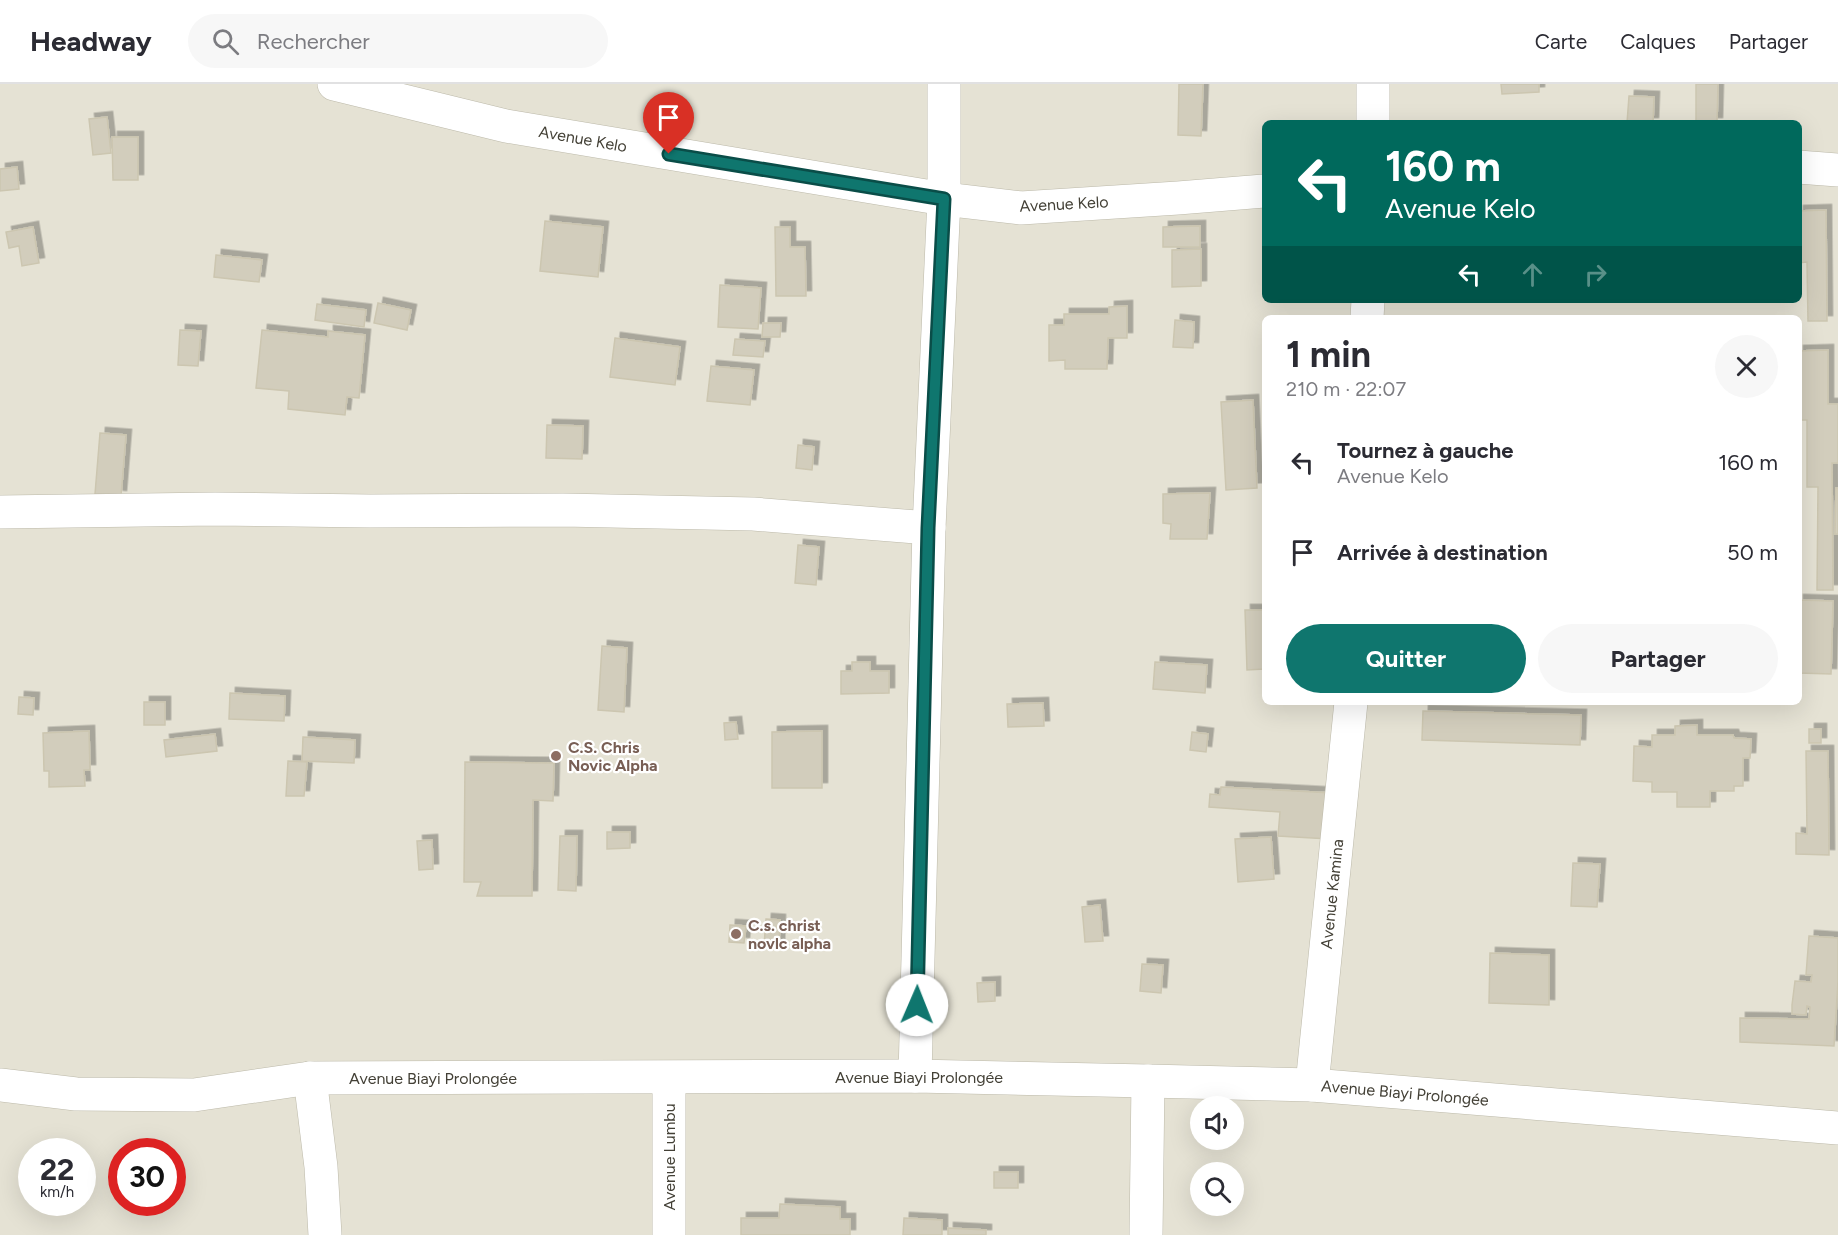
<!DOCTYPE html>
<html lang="fr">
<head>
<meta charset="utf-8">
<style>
  :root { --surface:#fff; --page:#f7f7f7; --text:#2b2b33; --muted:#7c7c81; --line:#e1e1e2; --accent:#0f766e }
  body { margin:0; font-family:Figtree,sans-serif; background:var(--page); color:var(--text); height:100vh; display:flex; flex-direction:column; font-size:22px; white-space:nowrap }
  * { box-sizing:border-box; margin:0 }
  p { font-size:20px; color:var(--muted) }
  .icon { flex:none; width:33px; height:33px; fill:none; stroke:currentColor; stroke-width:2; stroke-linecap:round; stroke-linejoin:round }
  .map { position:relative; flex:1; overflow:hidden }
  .side { position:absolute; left:1262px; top:231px; width:540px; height:390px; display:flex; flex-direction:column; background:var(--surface); border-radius:9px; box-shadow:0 6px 24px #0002 }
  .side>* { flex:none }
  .hud { position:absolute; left:1262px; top:36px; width:540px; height:183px; border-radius:9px; box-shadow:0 6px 24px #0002; background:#00695c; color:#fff; overflow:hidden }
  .tools { position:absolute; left:1190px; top:1012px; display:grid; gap:12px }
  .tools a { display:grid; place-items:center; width:54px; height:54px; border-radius:50%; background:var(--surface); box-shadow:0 6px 24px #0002; font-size:30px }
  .speed { position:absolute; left:18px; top:1054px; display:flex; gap:12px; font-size:30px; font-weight:700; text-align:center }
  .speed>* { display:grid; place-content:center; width:78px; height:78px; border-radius:50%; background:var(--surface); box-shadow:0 6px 24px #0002; line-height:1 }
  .speed small { font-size:15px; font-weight:400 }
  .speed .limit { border:9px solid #d22; background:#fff; color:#111 }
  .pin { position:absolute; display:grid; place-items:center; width:51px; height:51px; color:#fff; margin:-62px -26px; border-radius:50% 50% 50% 0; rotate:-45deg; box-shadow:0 0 6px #0007 }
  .pin .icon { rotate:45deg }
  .me { position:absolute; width:66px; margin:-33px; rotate:1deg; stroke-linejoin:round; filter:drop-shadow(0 0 4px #0008) }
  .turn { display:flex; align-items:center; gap:21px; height:126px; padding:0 24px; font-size:27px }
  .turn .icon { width:78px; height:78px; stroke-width:2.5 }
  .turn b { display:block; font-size:42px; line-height:51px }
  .lanes { display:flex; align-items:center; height:57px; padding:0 24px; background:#0003; justify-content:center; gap:30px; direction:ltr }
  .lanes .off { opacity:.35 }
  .round { display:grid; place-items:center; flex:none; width:63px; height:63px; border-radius:32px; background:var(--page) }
  .headline { display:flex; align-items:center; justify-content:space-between; height:102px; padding:0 24px }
  h1 { font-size:36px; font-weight:700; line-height:45px }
  .primary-button { display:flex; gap:12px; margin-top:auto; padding:12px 24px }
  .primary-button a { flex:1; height:69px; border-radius:36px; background:var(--accent); color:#fff; font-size:24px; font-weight:700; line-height:69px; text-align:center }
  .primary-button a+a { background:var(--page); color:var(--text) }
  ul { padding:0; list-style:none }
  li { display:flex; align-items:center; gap:18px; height:90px; padding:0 24px }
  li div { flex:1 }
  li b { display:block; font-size:22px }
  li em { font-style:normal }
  header { display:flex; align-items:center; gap:36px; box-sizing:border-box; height:84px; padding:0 30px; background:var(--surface); border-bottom:2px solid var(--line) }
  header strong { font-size:28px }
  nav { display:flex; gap:33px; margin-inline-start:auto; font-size:21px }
  .search { width:420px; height:54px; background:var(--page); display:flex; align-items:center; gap:15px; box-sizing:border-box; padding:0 21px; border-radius:33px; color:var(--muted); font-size:22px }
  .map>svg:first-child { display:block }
  .residential { fill:#e5e2d4; fill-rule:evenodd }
  .building { fill:#d2cdbc; stroke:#ccc6b0; stroke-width:1.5; filter:url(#shadow) }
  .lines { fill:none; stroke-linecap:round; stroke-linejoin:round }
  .minor-casing { stroke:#bcb9a9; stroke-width:34 }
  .minor { stroke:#fff; stroke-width:33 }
  .route-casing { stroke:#0a4d48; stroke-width:15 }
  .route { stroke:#0f766e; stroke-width:10 }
  .education-dot { fill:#8d6e63; stroke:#fff; stroke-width:2 }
  .labels { text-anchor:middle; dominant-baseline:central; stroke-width:4.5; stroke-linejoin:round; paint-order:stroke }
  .street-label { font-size:16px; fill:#434036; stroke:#fff }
  .education-label { font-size:16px; font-weight:bold; fill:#785e54; stroke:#fff; text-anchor:start }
</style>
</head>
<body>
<header>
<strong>Headway</strong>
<div class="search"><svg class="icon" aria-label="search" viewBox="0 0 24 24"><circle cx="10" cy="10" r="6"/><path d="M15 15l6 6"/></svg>Rechercher</div>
<nav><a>Carte</a><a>Calques</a><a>Partager</a></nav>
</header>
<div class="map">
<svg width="1838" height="1151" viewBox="0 0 1838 1151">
  <defs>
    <filter id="shadow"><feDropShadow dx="5.5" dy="-5.5" stdDeviation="0" flood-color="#0004"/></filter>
  </defs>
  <rect width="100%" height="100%" fill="#f1f0e6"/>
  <path class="residential" d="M 0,0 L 1838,0 L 1838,1151 L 0,1151 ZM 1264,39 L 1798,39 L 1798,216 L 1264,216 ZM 1264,234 L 1798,234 L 1798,618 L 1264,618 ZM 1200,1023 L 1233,1023 L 1233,1056 L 1200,1056 ZM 32,1068 L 82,1068 L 82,1119 L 32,1119 ZM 122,1068 L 172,1068 L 172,1119 L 122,1119 ZM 1200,1089 L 1233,1089 L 1233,1122 L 1200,1122 Z"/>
  <g class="building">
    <path d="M 1179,0 L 1203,0 L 1201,52 L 1178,51 Z"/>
    <path d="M 1501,0 L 1539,0 L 1539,8 L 1502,10 Z"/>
    <path d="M 1696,0 L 1718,0 L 1717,39 L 1696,39 Z"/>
    <path d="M 1629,12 L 1654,13 L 1653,39 L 1627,39 Z"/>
    <path d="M 107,33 L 111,69 L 93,71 L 89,35 Z"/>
    <path d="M 112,53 L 138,53 L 138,96 L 113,96 Z"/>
    <path d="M 17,83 L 19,105 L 0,107 L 0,85 Z"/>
    <path d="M 1826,126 L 1827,237 L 1808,237 L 1807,178 L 1798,179 L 1798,127 Z"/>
    <path d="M 545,137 L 603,143 L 598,193 L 540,187 Z"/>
    <path d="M 1200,142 L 1200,163 L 1163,163 L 1163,143 Z"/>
    <path d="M 33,143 L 39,179 L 22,182 L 19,162 L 9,164 L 6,148 Z"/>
    <path d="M 775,143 L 790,143 L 790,163 L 805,163 L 806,212 L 776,212 Z"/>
    <path d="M 1201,165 L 1201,202 L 1172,203 L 1172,166 Z"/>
    <path d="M 216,171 L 262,176 L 259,198 L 214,193 Z"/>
    <path d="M 720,201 L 761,204 L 758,245 L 718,243 Z"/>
    <path d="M 378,219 L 411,226 L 407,246 L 374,239 Z"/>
    <path d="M 317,220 L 366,226 L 364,243 L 315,236 Z"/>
    <path d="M 1127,222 L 1127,254 L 1108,254 L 1107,285 L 1065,285 L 1065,276 L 1049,277 L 1049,241 L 1064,241 L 1064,230 L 1109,230 L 1109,223 Z"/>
    <path d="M 1175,236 L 1194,238 L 1193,264 L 1173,263 Z"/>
    <path d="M 763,239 L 781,239 L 780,253 L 762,253 Z"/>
    <path d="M 180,246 L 201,247 L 198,282 L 178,281 Z"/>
    <path d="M 262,246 L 328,253 L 328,247 L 365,251 L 359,314 L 347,313 L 345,331 L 288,325 L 289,307 L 256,304 Z"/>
    <path d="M 615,254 L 680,263 L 675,301 L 610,293 Z"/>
    <path d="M 735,255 L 765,257 L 763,273 L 733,271 Z"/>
    <path d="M 1828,266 L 1828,320 L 1838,320 L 1838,379 L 1832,379 L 1833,506 L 1817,506 L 1818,403 L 1807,403 L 1807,336 L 1798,336 L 1798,267 Z"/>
    <path d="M 711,282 L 754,286 L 750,321 L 707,317 Z"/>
    <path d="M 1253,316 L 1257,404 L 1226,406 L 1221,318 Z"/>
    <path d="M 547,341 L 583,342 L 582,375 L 546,374 Z"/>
    <path d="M 100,349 L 126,351 L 121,412 L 95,410 Z"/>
    <path d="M 798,361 L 814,363 L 812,386 L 796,384 Z"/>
    <path d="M 1836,404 L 1838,404 L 1838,450 L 1835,450 Z"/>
    <path d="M 1210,409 L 1207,455 L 1170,455 L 1171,440 L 1163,439 L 1163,410 Z"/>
    <path d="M 798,461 L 819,463 L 816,501 L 795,499 Z"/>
    <path d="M 1798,516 L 1833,517 L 1831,590 L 1798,589 Z"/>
    <path d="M 1245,526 L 1264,526 L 1264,585 L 1247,586 Z"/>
    <path d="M 602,562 L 627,564 L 624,628 L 598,626 Z"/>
    <path d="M 852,578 L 870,578 L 870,587 L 889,587 L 889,609 L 841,610 L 841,587 L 852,587 Z"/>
    <path d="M 1155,578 L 1207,581 L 1205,609 L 1153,605 Z"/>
    <path d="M 230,609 L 285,612 L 284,637 L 229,635 Z"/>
    <path d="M 19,613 L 34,614 L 33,631 L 18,630 Z"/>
    <rect x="144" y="618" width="21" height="23"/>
    <path d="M 1043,619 L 1044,642 L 1008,643 L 1007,620 Z"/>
    <path d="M 1423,627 L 1581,631 L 1580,661 L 1422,656 Z"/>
    <path d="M 736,638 L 738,655 L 725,656 L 724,639 Z"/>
    <path d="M 1697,641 L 1697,651 L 1733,651 L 1734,654 L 1751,655 L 1750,674 L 1743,674 L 1743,702 L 1734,702 L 1734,707 L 1710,707 L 1710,723 L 1677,723 L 1677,708 L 1652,708 L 1652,698 L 1633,697 L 1634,662 L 1652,663 L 1652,651 L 1675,651 L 1675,642 Z"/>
    <rect x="1809" y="645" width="12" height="14"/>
    <path d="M 89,647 L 90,686 L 84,686 L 85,702 L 49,703 L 49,687 L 44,687 L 43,649 Z"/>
    <path d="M 822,647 L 822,704 L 772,704 L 772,648 Z"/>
    <path d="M 1192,648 L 1208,650 L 1206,668 L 1190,666 Z"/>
    <path d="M 215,650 L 217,667 L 166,673 L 164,656 Z"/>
    <path d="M 303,653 L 355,656 L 354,679 L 302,677 Z"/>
    <path d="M 1806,667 L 1828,667 L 1829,771 L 1796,770 L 1796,749 L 1807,750 Z"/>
    <path d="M 288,677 L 307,678 L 304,712 L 286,712 Z"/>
    <path d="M 465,678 L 554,679 L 553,717 L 533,716 L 532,812 L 477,812 L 481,798 L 464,798 Z"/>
    <path d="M 1221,703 L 1332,709 L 1329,755 L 1278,752 L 1280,728 L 1209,723 L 1210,710 L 1220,711 Z"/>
    <path d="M 607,748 L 630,748 L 630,764 L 607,765 Z"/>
    <path d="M 560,752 L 577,752 L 576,807 L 558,806 Z"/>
    <path d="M 1271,753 L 1274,795 L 1238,798 L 1235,755 Z"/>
    <path d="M 432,756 L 433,785 L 419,786 L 417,757 Z"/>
    <path d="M 1573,779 L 1600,780 L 1597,823 L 1571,822 Z"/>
    <path d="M 1100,821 L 1103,857 L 1085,858 L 1082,823 Z"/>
    <path d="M 766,835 L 780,836 L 779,863 L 764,862 Z"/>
    <path d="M 730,841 L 746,842 L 744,859 L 729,858 Z"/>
    <path d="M 1809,852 L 1838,854 L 1838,898 L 1834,962 L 1740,958 L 1740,934 L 1809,935 L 1810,923 L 1807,922 L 1806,931 L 1792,930 L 1792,921 L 1795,897 L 1811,898 L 1812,891 L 1806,891 Z"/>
    <path d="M 1490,869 L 1549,871 L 1549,921 L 1489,919 Z"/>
    <path d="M 1142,880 L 1163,881 L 1161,909 L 1140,907 Z"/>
    <path d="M 995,898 L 995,917 L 978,918 L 977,899 Z"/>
    <rect x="994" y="1088" width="24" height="16"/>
    <path d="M 780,1120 L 840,1123 L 840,1135 L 850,1135 L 850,1151 L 741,1151 L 741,1134 L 779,1134 Z"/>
    <path d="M 904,1134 L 942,1136 L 942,1151 L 903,1151 Z"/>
    <path d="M 948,1144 L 986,1146 L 986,1151 L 948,1151 Z"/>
  </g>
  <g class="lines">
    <g class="minor-casing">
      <g id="minor">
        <path d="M 334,0 L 506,42 L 944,115 L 1021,124 L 1178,114 L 1264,107"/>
        <path d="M 1373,39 L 1373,0"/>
        <path d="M 1798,83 L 1838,86"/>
        <path d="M 1367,234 L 1368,216"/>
        <path d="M 1,428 L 215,425 L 370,427 L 563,426 L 753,430 L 929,444"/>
        <path d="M 915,992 L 929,444 L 944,115 L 944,0"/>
        <path d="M 310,994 L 321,1083 L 325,1151"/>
        <path d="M 0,1001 L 76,1010 L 194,1011 L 310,994 L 915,992 L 1148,997 L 1312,1001 L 1838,1044"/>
        <path d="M 1312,1001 L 1351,618"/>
        <path d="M 669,1151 L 669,994"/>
        <path d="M 1146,1151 L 1148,997"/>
      </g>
    </g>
    <use href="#minor" class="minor"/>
  </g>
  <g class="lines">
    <g class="route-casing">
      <path id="route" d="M 669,70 L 944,115 L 928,444 L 917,921"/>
    </g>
    <use href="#route" class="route"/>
  </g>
  <g class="education-dot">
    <circle cx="556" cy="672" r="6"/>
    <circle cx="736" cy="850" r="6"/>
  </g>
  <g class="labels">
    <g class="street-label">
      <text transform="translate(583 55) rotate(10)">Avenue Kelo</text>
      <text transform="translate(1064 120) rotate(-3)">Avenue Kelo</text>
      <text transform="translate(1332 810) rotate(-84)">Avenue Kamina</text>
      <text x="919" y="993">Avenue Biayi Prolongée</text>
      <text x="433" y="994">Avenue Biayi Prolongée</text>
      <text transform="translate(1405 1009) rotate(5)">Avenue Biayi Prolongée</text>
      <text transform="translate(669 1073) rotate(-90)">Avenue Lumbu</text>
    </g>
    <g class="education-label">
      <text x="568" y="663">C.S. Chris<tspan x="568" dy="18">Novic Alpha</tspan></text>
      <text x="748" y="841">C.s. christ<tspan x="748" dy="18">novlc alpha</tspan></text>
    </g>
  </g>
</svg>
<div class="tools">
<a><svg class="icon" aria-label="sound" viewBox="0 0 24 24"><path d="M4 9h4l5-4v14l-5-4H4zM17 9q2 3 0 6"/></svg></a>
<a><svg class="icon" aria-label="search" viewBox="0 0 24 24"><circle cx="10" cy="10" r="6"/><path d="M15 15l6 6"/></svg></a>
</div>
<div class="speed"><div>22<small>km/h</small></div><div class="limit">30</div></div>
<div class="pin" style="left:669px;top:70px;background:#d93025"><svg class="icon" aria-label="arrive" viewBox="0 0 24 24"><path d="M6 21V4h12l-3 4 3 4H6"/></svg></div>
<svg class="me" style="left:917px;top:921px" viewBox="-20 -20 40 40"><circle r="19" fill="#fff"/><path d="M0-13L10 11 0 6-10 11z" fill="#0f766e"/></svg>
<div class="hud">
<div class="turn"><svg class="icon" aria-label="left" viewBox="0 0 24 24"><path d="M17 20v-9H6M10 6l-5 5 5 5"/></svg><div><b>160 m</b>Avenue Kelo</div></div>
<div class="lanes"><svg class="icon" aria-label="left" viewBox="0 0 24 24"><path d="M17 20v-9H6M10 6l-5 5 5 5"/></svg><svg class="icon off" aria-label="ahead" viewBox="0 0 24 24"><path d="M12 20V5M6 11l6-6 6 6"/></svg><svg class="icon off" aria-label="right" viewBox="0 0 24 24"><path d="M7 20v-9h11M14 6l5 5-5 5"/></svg></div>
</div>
<section class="side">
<div class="headline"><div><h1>1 min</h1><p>210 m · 22:07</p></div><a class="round"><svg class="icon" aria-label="close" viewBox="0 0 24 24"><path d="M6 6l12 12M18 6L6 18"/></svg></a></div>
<ul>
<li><svg class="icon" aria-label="left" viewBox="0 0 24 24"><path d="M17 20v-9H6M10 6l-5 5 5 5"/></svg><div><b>Tournez à gauche</b><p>Avenue Kelo</p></div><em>160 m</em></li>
<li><svg class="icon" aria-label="arrive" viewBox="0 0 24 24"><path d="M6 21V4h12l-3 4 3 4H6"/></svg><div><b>Arrivée à destination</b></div><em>50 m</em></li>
</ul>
<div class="primary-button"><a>Quitter</a><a>Partager</a></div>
</section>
</div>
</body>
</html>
